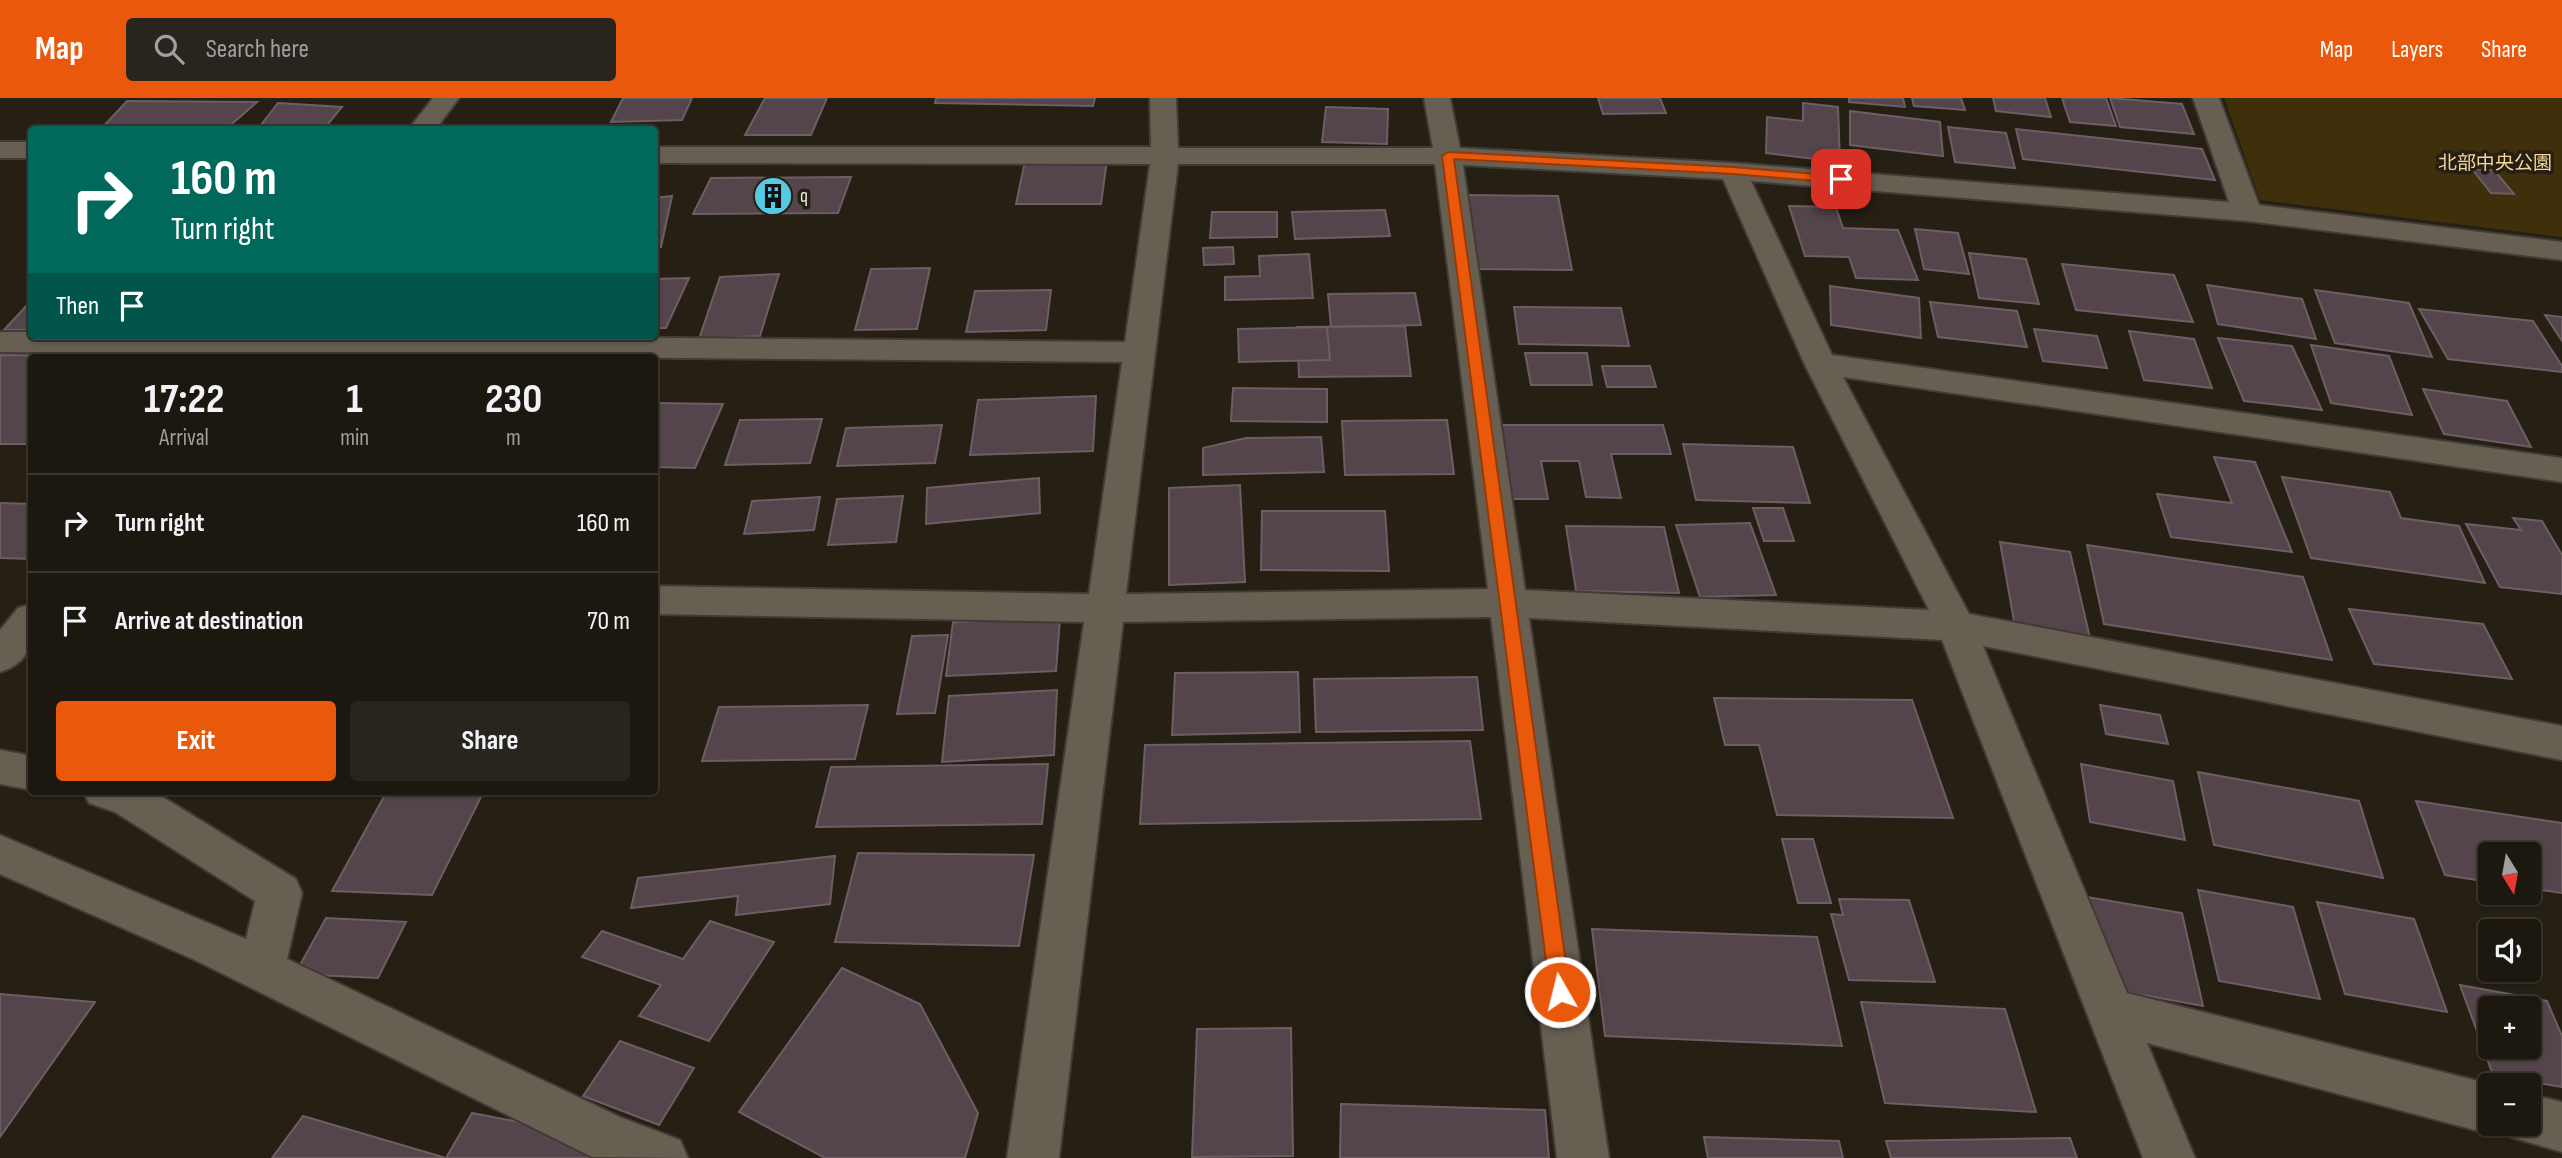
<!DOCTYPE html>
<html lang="en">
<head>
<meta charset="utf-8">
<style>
  :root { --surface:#1c170f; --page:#29241d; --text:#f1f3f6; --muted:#a09f9e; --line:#3a362f; --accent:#ea580c }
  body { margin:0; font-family:"Sofia Sans Condensed","Noto Sans JP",sans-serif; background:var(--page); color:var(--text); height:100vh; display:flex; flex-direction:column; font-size:26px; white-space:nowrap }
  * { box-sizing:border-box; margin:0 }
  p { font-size:23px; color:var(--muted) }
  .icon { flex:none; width:38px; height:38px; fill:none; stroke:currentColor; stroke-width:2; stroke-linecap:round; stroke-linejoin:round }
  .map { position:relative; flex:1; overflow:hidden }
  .side { position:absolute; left:28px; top:256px; width:630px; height:441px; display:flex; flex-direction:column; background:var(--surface); border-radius:7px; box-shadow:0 2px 5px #0004,0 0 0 2px var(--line) }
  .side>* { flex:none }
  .banner { position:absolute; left:28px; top:28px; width:630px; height:214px; border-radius:7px; box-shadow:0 2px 5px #0004,0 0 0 2px var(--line); background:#00695c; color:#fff; overflow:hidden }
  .needle { width:46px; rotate:169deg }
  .buttons { position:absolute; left:2478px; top:744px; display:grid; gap:14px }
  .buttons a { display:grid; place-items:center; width:63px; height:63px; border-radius:7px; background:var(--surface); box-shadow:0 2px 5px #0004,0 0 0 2px var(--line); font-size:35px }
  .pin { position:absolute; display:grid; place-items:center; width:60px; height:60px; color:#fff; margin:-30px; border-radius:14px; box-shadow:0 4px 10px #0006 }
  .me { position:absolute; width:77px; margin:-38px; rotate:352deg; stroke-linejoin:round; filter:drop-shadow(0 0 5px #0008) }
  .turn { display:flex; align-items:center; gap:24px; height:147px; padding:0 28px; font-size:32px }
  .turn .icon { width:91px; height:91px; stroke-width:2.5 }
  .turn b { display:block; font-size:49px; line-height:60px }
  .then { display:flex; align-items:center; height:66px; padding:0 28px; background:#0003; gap:14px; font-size:26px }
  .eta { display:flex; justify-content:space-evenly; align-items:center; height:119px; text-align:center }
  .eta b { font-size:42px; font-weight:700; line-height:49px }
  .action { display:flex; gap:14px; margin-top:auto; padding:14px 28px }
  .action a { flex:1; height:80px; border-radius:7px; background:var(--accent); color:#fff; font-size:28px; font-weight:700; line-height:80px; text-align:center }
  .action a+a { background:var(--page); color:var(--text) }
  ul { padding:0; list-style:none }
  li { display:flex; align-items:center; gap:21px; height:98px; padding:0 28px; border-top:2px solid var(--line) }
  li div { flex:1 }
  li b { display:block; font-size:26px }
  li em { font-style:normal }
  header { display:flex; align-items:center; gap:42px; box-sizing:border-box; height:98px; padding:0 35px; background:var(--accent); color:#fff }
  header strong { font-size:33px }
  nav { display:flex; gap:38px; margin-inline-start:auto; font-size:24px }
  .search { width:490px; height:63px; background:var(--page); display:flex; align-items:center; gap:18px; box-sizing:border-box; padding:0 24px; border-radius:7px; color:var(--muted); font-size:26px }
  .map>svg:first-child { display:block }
  .green { fill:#402f0b }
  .building { fill:#53454b; stroke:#6d5e64; stroke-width:2; fill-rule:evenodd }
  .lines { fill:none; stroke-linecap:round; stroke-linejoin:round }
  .minor-casing { stroke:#403b35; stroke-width:4 }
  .minor { fill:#665f52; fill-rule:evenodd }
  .route { fill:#ea580c; stroke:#983908; stroke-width:2 }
  .labels { text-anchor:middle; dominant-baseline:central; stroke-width:7; stroke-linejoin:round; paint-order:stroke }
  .far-park-label { font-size:19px; fill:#f6d599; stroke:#251f14 }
  .far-poi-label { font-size:19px; fill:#f3efe8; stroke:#251f14; text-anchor:start }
</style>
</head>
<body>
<header>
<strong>Map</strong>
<div class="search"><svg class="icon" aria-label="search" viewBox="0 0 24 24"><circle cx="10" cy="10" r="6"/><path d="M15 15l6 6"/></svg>Search here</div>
<nav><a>Map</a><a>Layers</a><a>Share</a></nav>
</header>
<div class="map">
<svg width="2562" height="1060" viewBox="0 0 2562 1060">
  <rect width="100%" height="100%" fill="#251f14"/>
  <path class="green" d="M 2224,0 L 2562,0 L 2562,139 L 2260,102 Z"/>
  <g class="building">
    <path d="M 623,0 L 692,0 L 682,22 L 611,24 Z"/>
    <path d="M 765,0 L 827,0 L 811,37 L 745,37 Z"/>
    <path d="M 936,0 L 1095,0 L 1093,8 L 935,5 Z"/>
    <path d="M 1598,0 L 1660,0 L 1666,15 L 1603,16 Z"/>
    <path d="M 1849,0 L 1903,0 L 1905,9 L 1849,4 Z"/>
    <path d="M 1912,0 L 1961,0 L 1965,12 L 1914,8 Z"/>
    <path d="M 1993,0 L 2045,0 L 2051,19 L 1996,13 Z"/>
    <path d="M 2062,0 L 2106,0 L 2116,28 L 2070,24 Z"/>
    <path d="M 2110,0 L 2182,6 L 2194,36 L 2120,29 Z"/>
    <path d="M 127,3 L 257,4 L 225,32 L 100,32 Z"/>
    <path d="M 278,5 L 342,9 L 323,32 L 257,32 Z"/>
    <path d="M 1803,5 L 1838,9 L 1840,64 L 1766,55 L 1767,19 L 1803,23 Z"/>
    <path d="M 1326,9 L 1388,11 L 1387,46 L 1322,44 Z"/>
    <path d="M 1850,13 L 1940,24 L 1943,58 L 1850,47 Z"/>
    <path d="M 1948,29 L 2006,35 L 2015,70 L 1955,64 Z"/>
    <path d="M 2016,31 L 2202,51 L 2215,82 L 2023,61 Z"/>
    <path d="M 1107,62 L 1101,106 L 1016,106 L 1025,63 Z"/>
    <path d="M 2472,71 L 2494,72 L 2514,96 L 2491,95 Z"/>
    <path d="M 851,79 L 838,115 L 693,116 L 711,80 Z"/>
    <path d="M 1468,97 L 1558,98 L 1572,172 L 1476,171 Z"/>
    <path d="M 672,98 L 661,149 L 654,149 L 654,100 Z"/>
    <path d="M 1789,108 L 1836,109 L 1843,130 L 1898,132 L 1918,182 L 1856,180 L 1849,159 L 1805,158 Z"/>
    <path d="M 1385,112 L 1390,138 L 1295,141 L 1292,114 Z"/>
    <path d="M 1212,114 L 1277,114 L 1277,139 L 1210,140 Z"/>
    <path d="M 1915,131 L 1958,135 L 1969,176 L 1924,171 Z"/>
    <path d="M 1233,149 L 1234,166 L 1204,167 L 1203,150 Z"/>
    <path d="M 1969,155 L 2026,161 L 2039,206 L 1979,200 Z"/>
    <path d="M 1309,156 L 1313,200 L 1225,202 L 1225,179 L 1260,178 L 1259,158 Z"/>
    <path d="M 2062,166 L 2174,177 L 2193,224 L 2076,212 Z"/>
    <path d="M 930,170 L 917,231 L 855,232 L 871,171 Z"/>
    <path d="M 779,176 L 760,238 L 699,241 L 720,179 Z"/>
    <path d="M 689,180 L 666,230 L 654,230 L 654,181 Z"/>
    <path d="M 2207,187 L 2302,201 L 2316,241 L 2218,226 Z"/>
    <path d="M 1830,188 L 1919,200 L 1921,240 L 1831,227 Z"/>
    <path d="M 1051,192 L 1046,232 L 966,234 L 975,193 Z"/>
    <path d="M 2315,192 L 2409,205 L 2432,259 L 2335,245 Z"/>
    <path d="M 1415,195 L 1421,227 L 1331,229 L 1328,196 Z"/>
    <path d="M 32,203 L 32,232 L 4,232 L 30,204 Z"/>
    <path d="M 32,203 L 32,232 L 4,232 L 30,204 Z"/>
    <path d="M 1930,204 L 2017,213 L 2027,249 L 1938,239 Z"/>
    <path d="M 1514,209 L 1621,210 L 1629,248 L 1519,246 Z"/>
    <path d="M 2419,211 L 2533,223 L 2562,268 L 2562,274 L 2448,261 Z"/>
    <path d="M 2545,217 L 2562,219 L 2562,243 Z"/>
    <path d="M 1405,228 L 1411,278 L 1299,279 L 1297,229 Z"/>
    <path d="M 1327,229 L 1330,262 L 1239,264 L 1238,231 Z"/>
    <path d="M 2034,231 L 2097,238 L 2107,270 L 2043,263 Z"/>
    <path d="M 2129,233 L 2194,241 L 2212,290 L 2144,282 Z"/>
    <path d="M 2218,240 L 2292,248 L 2322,312 L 2244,303 Z"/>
    <path d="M 2311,247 L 2389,258 L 2412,317 L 2331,305 Z"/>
    <path d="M 1525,255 L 1587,255 L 1592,287 L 1531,287 Z"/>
    <path d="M 0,257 L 109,258 L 32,259 L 32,344 L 29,346 L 0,346 Z"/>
    <path d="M 1602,268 L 1650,268 L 1656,289 L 1607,289 Z"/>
    <path d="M 1233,290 L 1327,291 L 1327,324 L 1231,323 Z"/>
    <path d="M 2423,291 L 2507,303 L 2531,349 L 2444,336 Z"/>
    <path d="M 1096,298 L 1093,353 L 970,357 L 978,302 Z"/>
    <path d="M 654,305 L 723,306 L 695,370 L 654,369 Z"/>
    <path d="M 822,321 L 810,365 L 725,367 L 740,322 Z"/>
    <path d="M 1447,322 L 1454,376 L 1345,377 L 1342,323 Z"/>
    <path d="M 942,327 L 935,365 L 837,368 L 846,330 Z"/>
    <path d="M 1492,327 L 1663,327 L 1671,356 L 1611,356 L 1621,400 L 1586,399 L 1579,363 L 1541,363 L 1548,401 L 1504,401 Z"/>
    <path d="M 1321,339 L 1324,374 L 1203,377 L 1203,350 L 1246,340 Z"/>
    <path d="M 1683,346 L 1793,349 L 1810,405 L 1696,402 Z"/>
    <path d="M 2214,359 L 2255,364 L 2292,454 L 2171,439 L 2157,396 L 2232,405 Z"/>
    <path d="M 2282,379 L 2390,394 L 2401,420 L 2459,428 L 2485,485 L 2311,460 Z"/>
    <path d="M 1039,380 L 1040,415 L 926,426 L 927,390 Z"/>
    <path d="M 1240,387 L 1245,484 L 1169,487 L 1169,390 Z"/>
    <path d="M 903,398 L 896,444 L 828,447 L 837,401 Z"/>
    <path d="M 820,399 L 814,432 L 744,436 L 752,403 Z"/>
    <path d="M 0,405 L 32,406 L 32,461 L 0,460 Z"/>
    <path d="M 1753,410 L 1783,410 L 1794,443 L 1764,443 Z"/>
    <path d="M 1262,413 L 1385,413 L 1389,473 L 1261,472 Z"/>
    <path d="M 2513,420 L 2542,423 L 2562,457 L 2562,496 L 2500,489 L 2466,426 L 2521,432 Z"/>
    <path d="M 1750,425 L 1776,497 L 1700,499 L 1676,427 Z"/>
    <path d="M 1566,428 L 1664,429 L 1679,495 L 1576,493 Z"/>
    <path d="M 2000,444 L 2070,454 L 2090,540 L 2015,529 Z"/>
    <path d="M 2087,447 L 2303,479 L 2332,562 L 2104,526 Z"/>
    <path d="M 2349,511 L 2483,526 L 2512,581 L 2374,566 Z"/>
    <path d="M 1060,520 L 1056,573 L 946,578 L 953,524 Z"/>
    <path d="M 948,537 L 935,615 L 897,616 L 912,538 Z"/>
    <path d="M 1298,574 L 1300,634 L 1172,637 L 1175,575 Z"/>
    <path d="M 1477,579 L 1483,632 L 1316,634 L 1314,581 Z"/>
    <path d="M 1057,592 L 1054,657 L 942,664 L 949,598 Z"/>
    <path d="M 1714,600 L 1912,602 L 1953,720 L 1777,717 L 1759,647 L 1725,647 Z"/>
    <path d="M 868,607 L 855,661 L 702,663 L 719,609 Z"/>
    <path d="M 2100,607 L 2160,617 L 2168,646 L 2106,636 Z"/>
    <path d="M 1470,643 L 1481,721 L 1140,726 L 1145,647 Z"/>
    <path d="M 1048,666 L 1042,726 L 816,729 L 831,669 Z"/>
    <path d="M 2081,666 L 2173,683 L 2185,742 L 2090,724 Z"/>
    <path d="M 2198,674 L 2359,703 L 2383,780 L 2214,747 Z"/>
    <path d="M 387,693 L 484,693 L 432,797 L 332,793 Z"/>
    <path d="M 2416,703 L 2562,725 L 2562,795 L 2529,790 L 2529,756 L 2490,756 L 2490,784 L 2445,777 Z"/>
    <path d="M 1782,741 L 1813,741 L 1831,805 L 1798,805 Z"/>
    <path d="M 858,755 L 1034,757 L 1019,848 L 835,844 Z"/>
    <path d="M 835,758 L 830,806 L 736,817 L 738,798 L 631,810 L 638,780 Z"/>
    <path d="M 2198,792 L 2293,809 L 2320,901 L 2219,883 Z"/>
    <path d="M 2087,799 L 2182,815 L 2203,908 L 2104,890 Z"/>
    <path d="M 1839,801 L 1909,802 L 1935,884 L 1849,882 L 1831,816 L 1843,817 Z"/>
    <path d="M 2317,804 L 2414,821 L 2447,914 L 2345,896 Z"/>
    <path d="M 326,820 L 406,824 L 378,880 L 295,876 Z"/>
    <path d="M 710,823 L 774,844 L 709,943 L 639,918 L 661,887 L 582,859 L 602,833 L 683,861 Z"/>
    <path d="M 1592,831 L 1817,839 L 1842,948 L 1605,938 Z"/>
    <path d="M 842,870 L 920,906 L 978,1015 L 965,1060 L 825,1060 L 739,1014 Z"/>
    <path d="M 2460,887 L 2547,903 L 2562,938 L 2562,989 L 2493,977 ZM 2490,910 L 2529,910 L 2529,948 L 2490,948 Z"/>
    <path d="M 0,896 L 95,904 L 0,1039 Z"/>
    <path d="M 1861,904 L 2005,911 L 2036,1014 L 1885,1005 Z"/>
    <path d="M 1291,930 L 1293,1058 L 1192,1059 L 1197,931 Z"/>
    <path d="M 620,943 L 694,970 L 659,1027 L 583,998 Z"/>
    <path d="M 1341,1006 L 1545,1012 L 1549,1060 L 1340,1060 Z"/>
    <path d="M 472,1015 L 610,1041 L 600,1060 L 446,1060 Z"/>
    <path d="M 303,1018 L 446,1060 L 272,1060 Z"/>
    <path d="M 1704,1039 L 1839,1043 L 1843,1060 L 1708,1060 Z"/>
    <path d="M 2070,1040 L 2077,1060 L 1891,1060 L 1886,1043 Z"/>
  </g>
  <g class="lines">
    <g class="minor-casing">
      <g id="minor">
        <path d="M 433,0 L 459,0 L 435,32 L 408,32 Z"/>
        <path d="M 1150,0 L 1176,0 L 1178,50 L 1433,50 L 1424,0 L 1450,0 L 1460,50 L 1733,65 L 2229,104 L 2193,0 L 2219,0 L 2259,107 L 2562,144 L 2562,162 L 2247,123 L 1751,83 L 1832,257 L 2562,360 L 2562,384 L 1843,279 L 1969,516 L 2562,628 L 2562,662 L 1983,548 L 2127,895 L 2490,986 L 2490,1026 L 2529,1026 L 2529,996 L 2562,1004 L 2562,1054 L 2511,1039 L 2507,1029 L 2490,1036 L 2147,945 L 2195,1060 L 2143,1060 L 1942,542 L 1529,520 L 1609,1060 L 1557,1060 L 1491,519 L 1123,524 L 1059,1060 L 1007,1060 L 1084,524 L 654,516 L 654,488 L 1089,496 L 1122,264 L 0,254 L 0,234 L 32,234 L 32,238 L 438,238 L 1125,244 L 1150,66 L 654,65 L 654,49 L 1151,49 ZM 1178,66 L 1435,66 L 1488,491 L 1126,496 ZM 1463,67 L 1723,81 L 1804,265 L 1929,512 L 1525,492 Z"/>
        <rect x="0" y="44" width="32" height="16"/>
        <path d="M 32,506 C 32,537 36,563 0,574 L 0,532 L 18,510 Z"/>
        <path d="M 0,652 L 32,658 L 32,692 L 0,686 Z"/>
        <path d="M 83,693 L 153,693 L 296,781 L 302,795 L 287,861 L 620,1019 L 680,1042 L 688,1060 L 592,1059 L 195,862 L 0,776 L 0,737 L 246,841 L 255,803 L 115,714 L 89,705 Z"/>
      </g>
    </g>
    <use href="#minor" class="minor"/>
  </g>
  <path class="route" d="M 1448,54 L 1733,69 L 1841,78 L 1847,81 L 1841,85 L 1733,76 L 1454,61 L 1570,894 L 1567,900 L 1560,903 L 1553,900 L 1550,894 L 1442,58 Z"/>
  <defs>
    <g id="building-disc" transform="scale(2.0125)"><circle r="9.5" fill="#57c9e2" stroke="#251f14"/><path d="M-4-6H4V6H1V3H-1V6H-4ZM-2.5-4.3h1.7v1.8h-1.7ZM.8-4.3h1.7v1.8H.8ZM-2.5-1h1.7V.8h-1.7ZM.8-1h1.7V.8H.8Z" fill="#111"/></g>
  </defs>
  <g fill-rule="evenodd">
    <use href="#building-disc" x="773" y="98"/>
  </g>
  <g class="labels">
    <g class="far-park-label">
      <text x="2495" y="65">北部中央公園</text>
    </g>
    <g class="far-poi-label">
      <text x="800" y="98">q</text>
    </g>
  </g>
</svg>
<div class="buttons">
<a><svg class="needle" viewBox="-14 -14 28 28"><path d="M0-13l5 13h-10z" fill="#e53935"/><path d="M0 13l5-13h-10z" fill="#a09f9e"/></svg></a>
<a><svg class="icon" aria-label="sound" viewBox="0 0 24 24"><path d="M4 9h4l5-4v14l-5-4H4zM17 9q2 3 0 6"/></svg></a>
<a>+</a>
<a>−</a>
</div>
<div class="pin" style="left:1841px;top:81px;background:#d93025"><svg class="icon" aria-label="arrive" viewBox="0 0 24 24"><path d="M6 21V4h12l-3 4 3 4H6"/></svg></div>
<svg class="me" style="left:1560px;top:894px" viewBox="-20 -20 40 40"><circle r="17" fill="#ea580c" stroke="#fff" stroke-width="3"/><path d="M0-11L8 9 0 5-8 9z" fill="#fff"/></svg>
<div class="banner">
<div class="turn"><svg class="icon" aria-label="right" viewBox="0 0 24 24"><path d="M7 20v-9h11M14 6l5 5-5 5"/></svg><div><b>160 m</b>Turn right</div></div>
<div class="then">Then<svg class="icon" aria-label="arrive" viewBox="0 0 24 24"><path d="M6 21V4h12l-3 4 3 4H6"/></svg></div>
</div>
<section class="side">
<div class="eta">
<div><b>17:22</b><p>Arrival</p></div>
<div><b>1</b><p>min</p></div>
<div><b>230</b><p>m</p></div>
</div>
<ul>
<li><svg class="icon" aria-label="right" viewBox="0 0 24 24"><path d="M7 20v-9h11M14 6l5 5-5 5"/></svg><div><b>Turn right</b></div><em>160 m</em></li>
<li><svg class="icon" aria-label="arrive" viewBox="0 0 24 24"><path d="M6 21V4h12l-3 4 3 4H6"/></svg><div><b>Arrive at destination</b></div><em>70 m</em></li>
</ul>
<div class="action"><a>Exit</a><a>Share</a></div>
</section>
</div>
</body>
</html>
